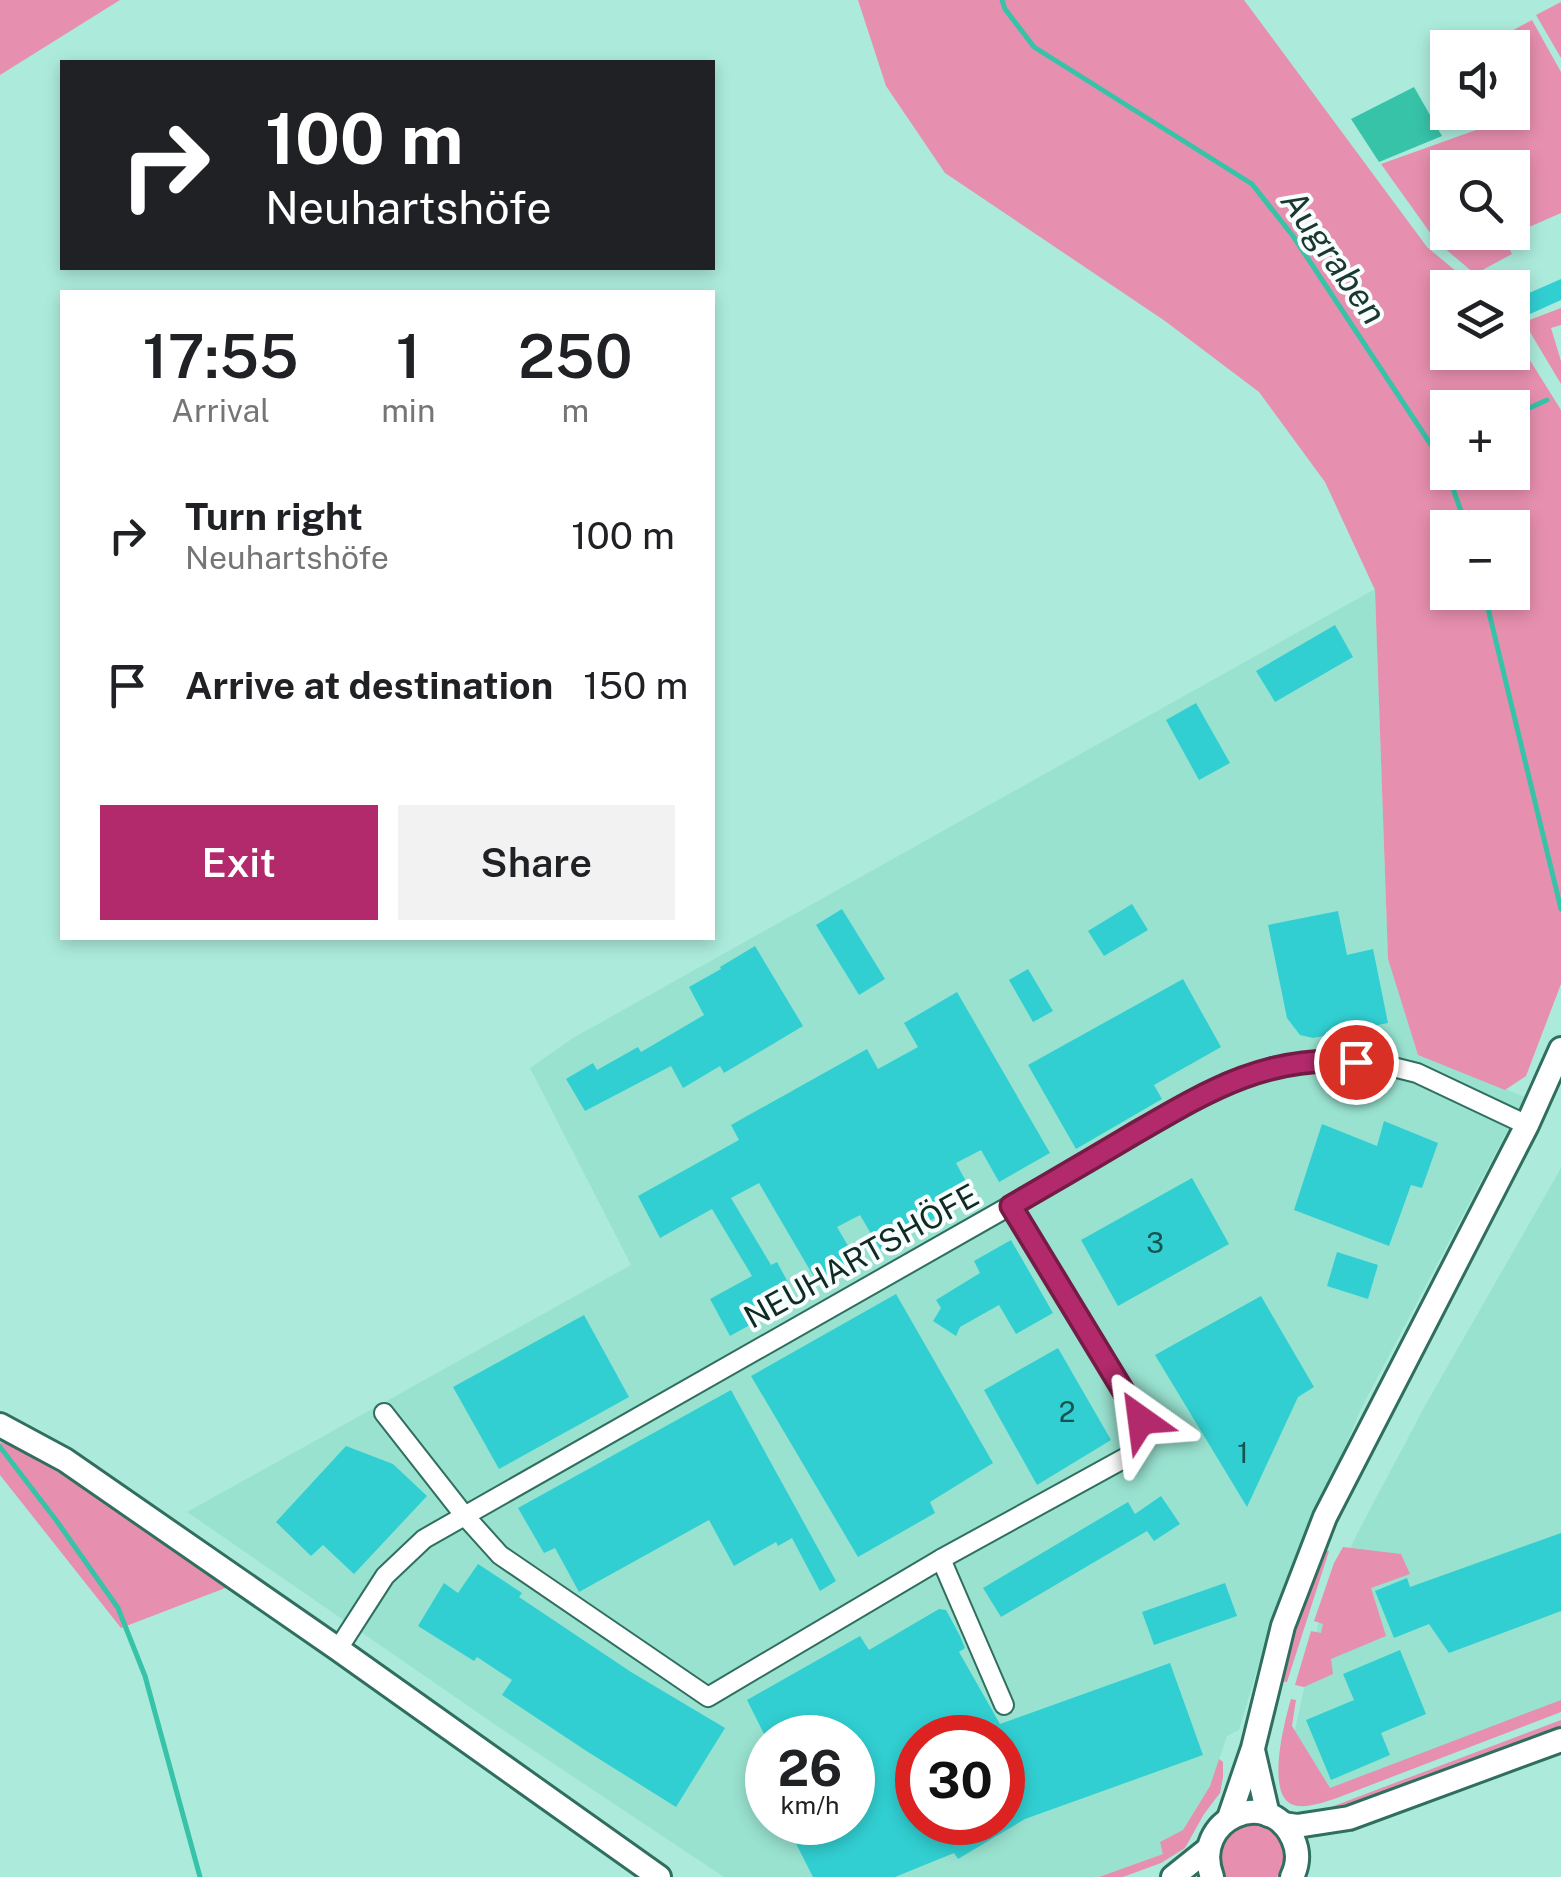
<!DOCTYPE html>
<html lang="en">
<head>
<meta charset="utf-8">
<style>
  :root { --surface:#fff; --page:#f2f2f2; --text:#202124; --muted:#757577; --accent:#b22a6b }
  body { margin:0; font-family:"Public Sans",sans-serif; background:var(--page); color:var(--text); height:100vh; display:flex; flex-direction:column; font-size:38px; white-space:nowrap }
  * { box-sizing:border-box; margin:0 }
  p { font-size:32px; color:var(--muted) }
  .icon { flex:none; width:55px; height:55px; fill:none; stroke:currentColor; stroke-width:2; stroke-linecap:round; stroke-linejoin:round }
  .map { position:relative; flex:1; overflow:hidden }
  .panel { position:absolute; left:60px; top:290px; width:655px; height:650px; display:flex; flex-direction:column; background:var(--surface); border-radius:0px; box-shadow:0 5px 15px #0003 }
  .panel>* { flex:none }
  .guide { position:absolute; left:60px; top:60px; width:655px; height:210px; border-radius:0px; box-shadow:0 5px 15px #0003; background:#202124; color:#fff; overflow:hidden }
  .buttons { position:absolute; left:1430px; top:30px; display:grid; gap:20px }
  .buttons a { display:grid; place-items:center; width:100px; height:100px; border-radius:0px; background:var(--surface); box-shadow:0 5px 15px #0003; font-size:50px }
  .speed { position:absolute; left:745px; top:1715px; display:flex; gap:20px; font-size:50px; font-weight:700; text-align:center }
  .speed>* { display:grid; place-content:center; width:130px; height:130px; border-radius:50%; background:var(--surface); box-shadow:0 5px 15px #0003; line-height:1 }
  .speed small { font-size:25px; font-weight:400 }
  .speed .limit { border:15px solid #d22; background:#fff; color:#111 }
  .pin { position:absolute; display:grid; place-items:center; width:85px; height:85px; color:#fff; margin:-42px; border:5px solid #fff; border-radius:50%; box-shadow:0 2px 10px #0007 }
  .me { position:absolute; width:110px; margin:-55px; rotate:329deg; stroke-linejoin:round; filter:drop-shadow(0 0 8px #0008) }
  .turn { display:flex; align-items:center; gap:35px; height:210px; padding:0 40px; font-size:45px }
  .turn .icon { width:130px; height:130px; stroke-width:2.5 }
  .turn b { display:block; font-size:70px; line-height:85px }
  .eta { display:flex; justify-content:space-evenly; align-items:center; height:170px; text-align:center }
  .eta b { font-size:60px; font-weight:600; line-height:70px }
  .cta { display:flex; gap:20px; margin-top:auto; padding:20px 40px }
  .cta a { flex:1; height:115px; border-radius:0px; background:var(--accent); color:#fff; font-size:40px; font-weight:600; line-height:115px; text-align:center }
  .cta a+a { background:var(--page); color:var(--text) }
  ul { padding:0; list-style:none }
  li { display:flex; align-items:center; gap:30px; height:150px; padding:0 40px }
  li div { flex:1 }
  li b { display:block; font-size:38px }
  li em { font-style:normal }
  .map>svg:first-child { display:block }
  .built { fill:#99e2d0; fill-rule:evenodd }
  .green { fill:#e78faf; fill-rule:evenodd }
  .water { fill:#37c3a8 }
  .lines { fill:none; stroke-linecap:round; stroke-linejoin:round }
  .stream { stroke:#37c3a8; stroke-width:5 }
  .building { fill:#31cfd2; fill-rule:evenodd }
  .street-casing { stroke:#306e60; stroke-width:22 }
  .secondary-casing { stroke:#306e60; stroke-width:28 }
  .street { stroke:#fff; stroke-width:18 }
  .secondary { stroke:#fff; stroke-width:22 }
  .route-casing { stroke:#741b46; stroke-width:25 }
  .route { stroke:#b22a6b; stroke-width:18 }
  .labels { text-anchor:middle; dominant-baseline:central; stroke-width:8; stroke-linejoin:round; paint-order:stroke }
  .number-label { font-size:28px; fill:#185350 }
  .street-label { font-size:32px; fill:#102a24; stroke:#f8fefd }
  .water-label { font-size:35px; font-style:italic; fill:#1a3730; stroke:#f8fefd }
</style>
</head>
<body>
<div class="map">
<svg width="1561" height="1877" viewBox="0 0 1561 1877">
  <rect width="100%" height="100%" fill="#acebdb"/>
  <g class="built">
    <path d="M 1375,589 L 1388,959 L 1418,1055 L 1525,1097 L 1361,1409 L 1272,1620 L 1239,1730 L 1227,1736 L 1210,1786 L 1183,1830 L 1163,1854 L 1099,1877 L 724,1877 L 500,1728 L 187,1512 L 631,1265 L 530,1068 L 573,1038 ZM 768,1738 L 852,1738 L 852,1822 L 768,1822 ZM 918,1738 L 1002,1738 L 1002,1822 L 918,1822 Z"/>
    <path d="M 1561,1168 L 1561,1706 L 1310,1800 L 1283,1784 L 1322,1607 L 1359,1530 L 1426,1404 Z"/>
  </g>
  <g class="green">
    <path d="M 0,0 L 120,0 L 0,75 Z"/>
    <path d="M 858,0 L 1244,0 L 1427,247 L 1475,287 L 1448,288 L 1448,352 L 1512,352 L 1513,333 L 1561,410 L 1561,984 L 1526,1076 L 1505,1090 L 1418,1055 L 1388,959 L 1375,590 L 1325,482 L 1259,392 L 1165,321 L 945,173 L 886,86 ZM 1448,408 L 1512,408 L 1512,472 L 1448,472 ZM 1448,528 L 1512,528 L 1512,592 L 1448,592 Z"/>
    <path d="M 1561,2 L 1561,58 L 1536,15 Z"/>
    <path d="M 1532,20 L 1561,72 L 1561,213 L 1504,238 L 1512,254 L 1475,274 L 1436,241 L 1381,164 L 1490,125 L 1486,113 L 1512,112 L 1512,48 L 1481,47 ZM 1448,168 L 1512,168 L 1512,232 L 1448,232 Z"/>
    <path d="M 1561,308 L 1561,325 L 1551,328 L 1561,361 L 1561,384 L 1524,322 Z"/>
    <path d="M 0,1442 L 22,1449 L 89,1492 L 228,1587 L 121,1628 L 0,1475 Z"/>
    <path d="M 1343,1547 L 1401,1554 L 1410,1574 L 1371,1588 L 1386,1636 L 1331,1659 L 1333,1674 L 1304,1687 L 1295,1685 L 1311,1631 L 1321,1633 L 1323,1624 L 1314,1621 L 1334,1563 Z"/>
    <path d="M 1326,1550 L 1329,1551 L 1287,1682 L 1280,1681 L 1296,1625 L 1318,1558 Z"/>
    <path d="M 1291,1699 L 1296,1700 L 1292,1726 L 1330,1788 L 1561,1700 L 1561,1712 L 1337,1798 C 1324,1802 1304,1810 1291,1804 C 1266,1792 1285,1719 1291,1699 Z"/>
    <path d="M 1561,1720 L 1561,1727 L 1319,1817 L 1318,1812 Z"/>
    <path d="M 1219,1759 L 1223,1762 L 1223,1777 L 1220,1793 L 1204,1814 L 1185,1848 L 1161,1863 L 1123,1877 L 1099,1877 L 1163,1854 L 1160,1842 L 1183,1830 L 1210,1786 Z"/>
    <path d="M 1256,1821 C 1282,1829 1292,1854 1277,1877 L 1224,1877 C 1207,1845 1227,1829 1256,1821 Z"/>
  </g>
  <path class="water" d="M 1414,87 L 1442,136 L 1379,162 L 1351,119 Z"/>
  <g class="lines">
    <g class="stream">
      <path d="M 1002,0 L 1005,9 L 1034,47 L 1252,184 L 1293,236 L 1445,466 L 1467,528"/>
      <path d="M 1512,416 L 1547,400"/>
      <path d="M 1484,592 L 1561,909"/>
      <path d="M 0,1447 L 56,1520 L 118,1608 L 145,1676 L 200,1877"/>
    </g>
  </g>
  <g class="building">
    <path d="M 1561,279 L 1561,300 L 1530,314 L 1522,296 Z"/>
    <path d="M 1335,625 L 1353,657 L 1275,702 L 1256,671 Z"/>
    <path d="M 1196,703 L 1230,763 L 1199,780 L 1166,720 Z"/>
    <path d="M 1132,904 L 1148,930 L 1104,956 L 1088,931 Z"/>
    <path d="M 842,909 L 885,979 L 859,995 L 816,925 Z"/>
    <path d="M 1338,911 L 1347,955 L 1373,949 L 1388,1023 L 1313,1038 L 1300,1035 L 1287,1018 L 1268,925 Z"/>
    <path d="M 755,946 L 803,1026 L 724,1073 L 720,1066 L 683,1088 L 671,1066 L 585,1111 L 566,1079 L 593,1063 L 597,1070 L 638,1047 L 641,1052 L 704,1015 L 689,987 L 721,969 L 720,967 Z"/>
    <path d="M 1028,969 L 1053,1011 L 1033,1022 L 1009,980 Z"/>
    <path d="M 1183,979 L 1221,1047 L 1154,1085 L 1162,1099 L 1076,1149 L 1028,1065 Z"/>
    <path d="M 957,992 L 1050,1153 L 999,1182 L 981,1150 L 956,1163 L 974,1196 L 880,1249 L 860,1215 L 837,1227 L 857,1261 L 818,1284 L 759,1183 L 731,1198 L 771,1265 L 777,1262 L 797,1299 L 730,1336 L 710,1299 L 752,1276 L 712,1209 L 660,1238 L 638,1196 L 739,1140 L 731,1125 L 867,1049 L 878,1069 L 918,1047 L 904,1023 Z"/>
    <path d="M 1384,1121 L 1438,1143 L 1422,1188 L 1411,1185 L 1389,1246 L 1294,1210 L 1322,1124 L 1377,1146 Z"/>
    <path d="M 1192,1178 L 1229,1244 L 1118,1306 L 1081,1240 Z"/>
    <path d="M 1011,1240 L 1053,1313 L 1016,1334 L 999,1305 L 960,1327 L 956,1336 L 933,1321 L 941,1308 L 936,1300 L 980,1273 L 974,1261 Z"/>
    <path d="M 1337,1252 L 1378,1265 L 1368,1299 L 1327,1286 Z"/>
    <path d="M 896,1294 L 993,1463 L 930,1502 L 935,1513 L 858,1557 L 751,1376 Z"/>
    <path d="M 1261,1296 L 1314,1387 L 1298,1397 L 1247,1507 L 1155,1355 Z"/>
    <path d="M 584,1315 L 629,1397 L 499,1469 L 453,1387 Z"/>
    <path d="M 1058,1348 L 1111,1440 L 1037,1485 L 984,1390 Z"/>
    <path d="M 731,1390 L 836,1581 L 820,1591 L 792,1538 L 778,1546 L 776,1542 L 734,1566 L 709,1520 L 579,1592 L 555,1548 L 544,1553 L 518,1508 Z"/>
    <path d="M 346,1446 L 393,1464 L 427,1496 L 354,1574 L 323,1545 L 311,1556 L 276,1522 Z"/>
    <path d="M 1161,1496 L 1180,1524 L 1154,1541 L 1147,1531 L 1001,1617 L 983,1588 L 1128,1502 L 1135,1514 Z"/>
    <path d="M 1561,1533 L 1561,1611 L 1449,1653 L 1429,1624 L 1394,1638 L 1375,1591 L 1407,1578 L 1410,1587 Z"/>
    <path d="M 478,1564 L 522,1593 L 519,1597 L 631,1672 L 725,1728 L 676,1807 L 588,1752 L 502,1695 L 512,1680 L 477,1657 L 474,1661 L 418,1626 L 444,1583 L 458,1593 Z"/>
    <path d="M 1225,1583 L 1237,1616 L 1154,1645 L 1142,1612 Z"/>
    <path d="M 939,1609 L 946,1610 L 960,1636 L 965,1648 L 959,1652 L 1000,1724 L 1170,1663 L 1203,1755 L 1025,1819 L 958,1859 L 954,1853 L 895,1877 L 813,1877 L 785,1822 L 852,1822 L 852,1738 L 766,1738 L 747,1700 L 860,1636 L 869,1650 ZM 918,1738 L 1002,1738 L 1002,1822 L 918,1822 Z"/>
    <path d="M 1400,1650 L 1426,1714 L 1381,1733 L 1390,1755 L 1331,1780 L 1306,1720 L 1354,1700 L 1343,1674 Z"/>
  </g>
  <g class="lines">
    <g class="street-casing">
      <g id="street">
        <path d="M 384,1413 L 464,1515 L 500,1555 L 708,1697 L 941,1559 L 1134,1453 L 1141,1420 L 1011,1206"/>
        <path d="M 941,1559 L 1004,1705"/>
        <path d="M 338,1649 L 385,1576 L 424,1539 L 1226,1083 L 1273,1067 L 1332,1060 L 1381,1064 L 1417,1073 L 1527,1125"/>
      </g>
    </g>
    <g class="secondary-casing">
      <g id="secondary">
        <path d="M 0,1425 L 65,1460 L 338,1649 L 659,1877"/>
        <path d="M 1253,1750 L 1268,1815"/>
        <path d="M 1229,1818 L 1253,1748 L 1283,1626 L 1325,1517 L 1527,1125 L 1561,1049"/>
        <path d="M 1283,1824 L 1297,1826 L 1349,1818 L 1561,1740"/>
        <path d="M 1173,1877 L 1208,1849"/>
        <path d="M 1212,1877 C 1190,1819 1269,1785 1293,1839 C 1299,1852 1298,1865 1292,1877"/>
      </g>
    </g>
    <use href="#street" class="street"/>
    <use href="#secondary" class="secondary"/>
  </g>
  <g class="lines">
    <g class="route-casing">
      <path id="route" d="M 1141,1420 L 1011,1206 C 1052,1182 1092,1159 1132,1135 C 1206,1092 1267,1054 1356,1062"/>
    </g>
    <use href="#route" class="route"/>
  </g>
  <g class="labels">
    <g class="number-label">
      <text x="1155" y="1242">3</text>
      <text x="1067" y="1411">2</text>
      <text x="1243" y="1452">1</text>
    </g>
    <g class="street-label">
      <text transform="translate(861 1256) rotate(-29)">NEUHARTSHÖFE</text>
    </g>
    <g class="water-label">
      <text transform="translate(1334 257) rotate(55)">Augraben</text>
    </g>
  </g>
</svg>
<div class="buttons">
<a><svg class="icon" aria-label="sound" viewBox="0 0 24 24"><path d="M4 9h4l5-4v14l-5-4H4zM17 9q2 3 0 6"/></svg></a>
<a><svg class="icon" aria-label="search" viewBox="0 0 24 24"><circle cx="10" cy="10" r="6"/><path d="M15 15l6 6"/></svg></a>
<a><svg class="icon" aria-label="layers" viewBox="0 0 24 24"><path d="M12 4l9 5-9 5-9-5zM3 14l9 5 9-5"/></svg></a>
<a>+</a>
<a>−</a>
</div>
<div class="speed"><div>26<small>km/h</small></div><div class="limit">30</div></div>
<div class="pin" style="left:1356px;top:1062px;background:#d93025"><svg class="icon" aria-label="arrive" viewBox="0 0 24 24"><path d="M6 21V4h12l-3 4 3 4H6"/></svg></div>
<svg class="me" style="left:1141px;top:1420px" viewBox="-20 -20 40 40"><path d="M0-17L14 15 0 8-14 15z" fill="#b22a6b" stroke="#fff" stroke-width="4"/></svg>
<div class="guide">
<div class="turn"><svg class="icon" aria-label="right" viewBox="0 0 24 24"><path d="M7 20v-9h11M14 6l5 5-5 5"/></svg><div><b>100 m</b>Neuhartshöfe</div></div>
</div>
<section class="panel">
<div class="eta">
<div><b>17:55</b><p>Arrival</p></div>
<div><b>1</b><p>min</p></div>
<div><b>250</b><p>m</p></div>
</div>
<ul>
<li><svg class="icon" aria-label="right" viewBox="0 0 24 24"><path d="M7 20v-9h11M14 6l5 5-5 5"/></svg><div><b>Turn right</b><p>Neuhartshöfe</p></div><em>100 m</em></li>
<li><svg class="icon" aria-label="arrive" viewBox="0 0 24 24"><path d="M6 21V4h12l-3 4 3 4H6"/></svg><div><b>Arrive at destination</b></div><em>150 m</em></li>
</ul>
<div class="cta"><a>Exit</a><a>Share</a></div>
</section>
</div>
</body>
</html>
